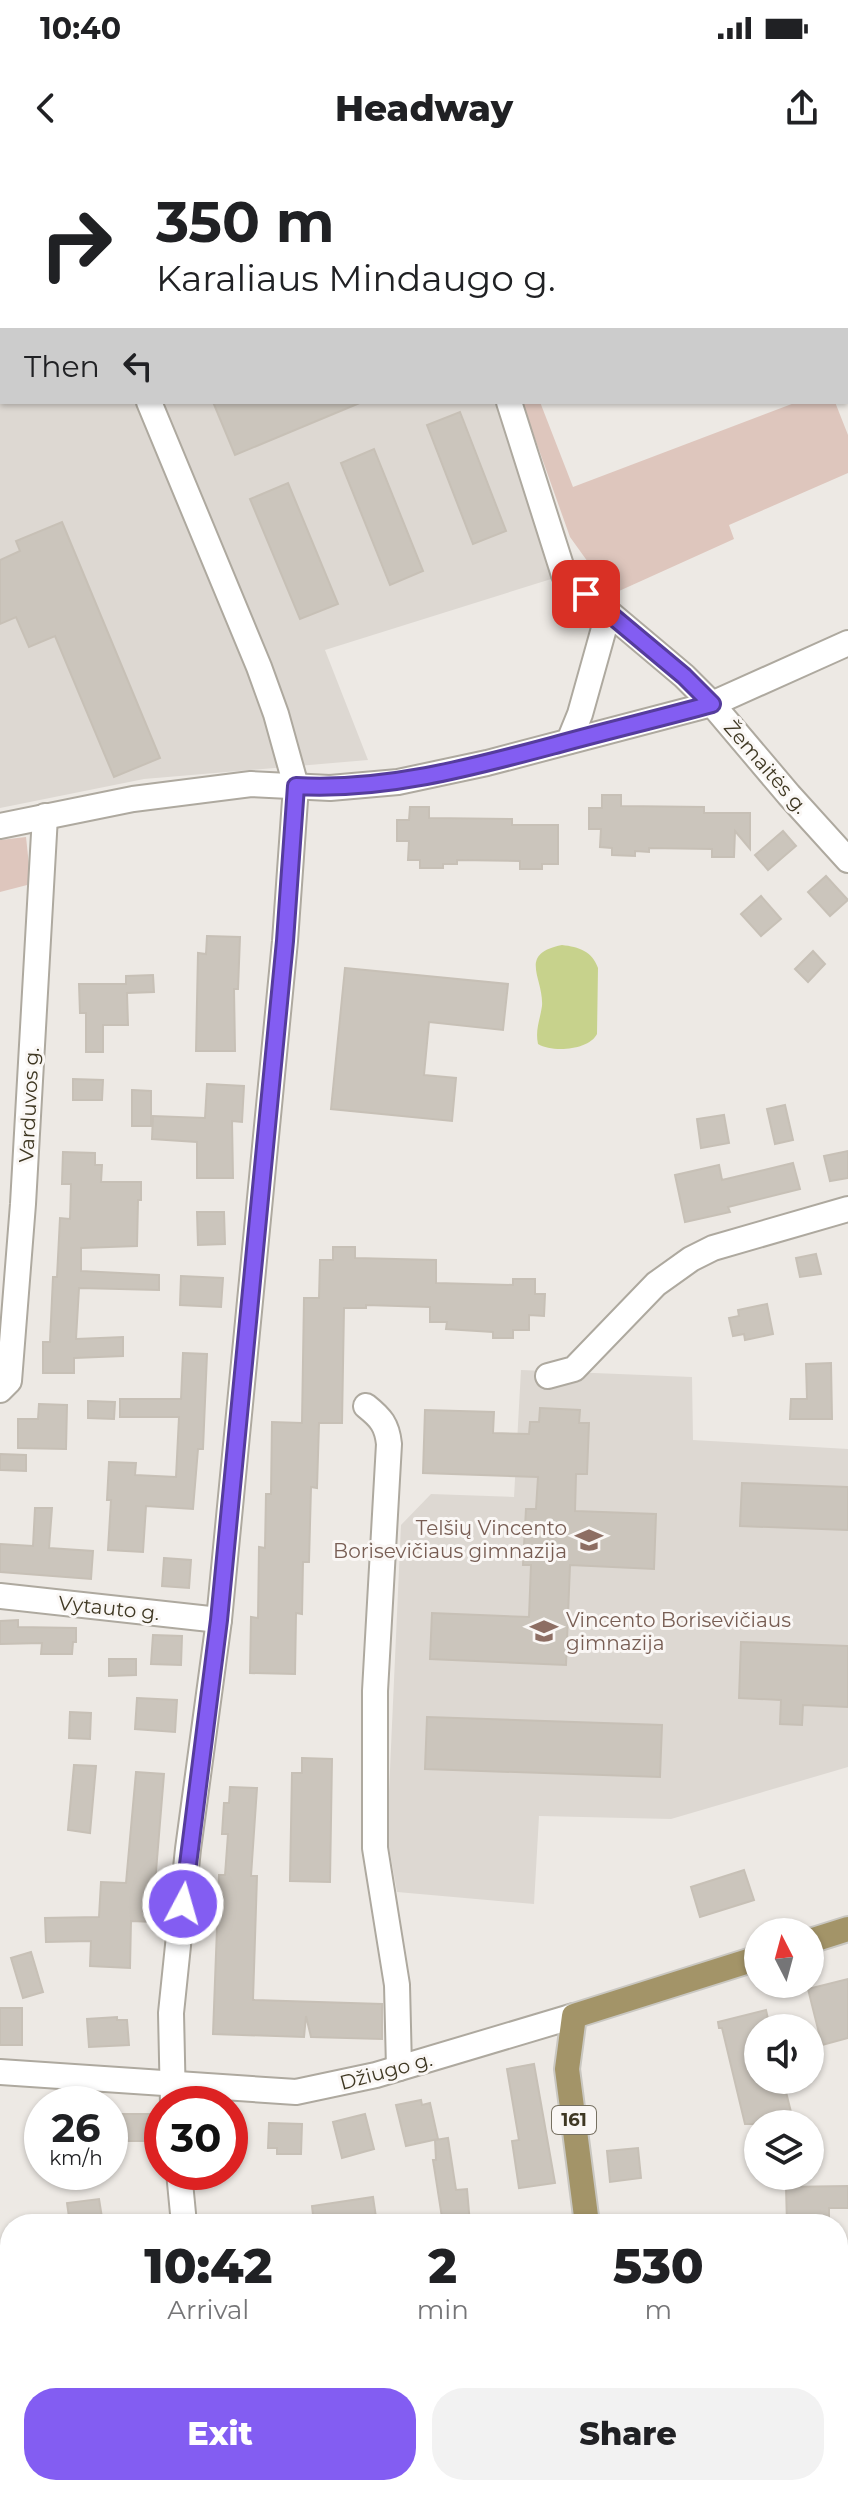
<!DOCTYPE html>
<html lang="en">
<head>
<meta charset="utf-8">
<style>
  :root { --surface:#fff; --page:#f2f2f2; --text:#202124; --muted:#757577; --accent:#835df2 }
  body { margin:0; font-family:Montserrat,sans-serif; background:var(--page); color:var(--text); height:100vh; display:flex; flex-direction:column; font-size:30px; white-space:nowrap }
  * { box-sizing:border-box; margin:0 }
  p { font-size:26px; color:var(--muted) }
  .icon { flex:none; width:44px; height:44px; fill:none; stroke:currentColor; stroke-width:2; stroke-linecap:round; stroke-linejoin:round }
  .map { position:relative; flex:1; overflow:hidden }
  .drawer { position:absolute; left:0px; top:2054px; width:848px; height:282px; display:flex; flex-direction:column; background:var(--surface); border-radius:32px 32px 0 0; box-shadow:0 2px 6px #0004 }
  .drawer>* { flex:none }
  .hud { position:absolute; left:0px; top:0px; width:848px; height:244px; box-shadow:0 2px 6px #0004; background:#fff; color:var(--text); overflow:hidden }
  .needle { width:52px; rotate:354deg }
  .tools { position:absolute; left:744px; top:1758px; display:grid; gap:16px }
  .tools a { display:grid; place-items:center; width:80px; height:80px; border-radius:50%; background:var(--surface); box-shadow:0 2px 6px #0004; font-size:40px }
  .speed { position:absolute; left:24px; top:1926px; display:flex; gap:16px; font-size:40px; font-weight:700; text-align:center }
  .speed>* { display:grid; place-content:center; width:104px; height:104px; border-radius:50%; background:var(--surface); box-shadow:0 2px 6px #0004; line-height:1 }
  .speed small { font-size:20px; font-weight:400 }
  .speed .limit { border:12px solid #d22; background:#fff; color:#111 }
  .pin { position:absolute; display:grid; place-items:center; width:68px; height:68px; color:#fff; margin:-34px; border-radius:16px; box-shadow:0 4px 12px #0006 }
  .me { position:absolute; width:88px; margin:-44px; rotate:6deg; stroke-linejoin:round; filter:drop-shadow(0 0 6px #0008) }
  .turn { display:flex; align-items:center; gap:28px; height:168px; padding:0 24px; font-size:36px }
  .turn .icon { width:104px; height:104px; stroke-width:2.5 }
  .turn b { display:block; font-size:56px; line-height:68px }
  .then { display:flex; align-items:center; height:76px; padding:0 24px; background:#0003; gap:16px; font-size:30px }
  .eta { display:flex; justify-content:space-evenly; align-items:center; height:136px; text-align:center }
  .eta b { font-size:48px; font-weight:800; line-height:56px }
  .action { display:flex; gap:16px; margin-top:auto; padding:16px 24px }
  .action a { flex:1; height:92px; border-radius:32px; background:var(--accent); color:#fff; font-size:32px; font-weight:800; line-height:92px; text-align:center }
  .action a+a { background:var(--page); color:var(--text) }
  .status { display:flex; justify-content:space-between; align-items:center; height:56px; padding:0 40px; background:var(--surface); direction:ltr }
  .status svg { height:22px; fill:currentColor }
  header { display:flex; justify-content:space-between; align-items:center; height:104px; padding:0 24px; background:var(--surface); font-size:36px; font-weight:800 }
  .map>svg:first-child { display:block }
  .built { fill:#ddd8d2 }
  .green { fill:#dec6bd }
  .water { fill:#c7d28c }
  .building { fill:#cbc5bc; stroke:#c7c0b6; stroke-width:2 }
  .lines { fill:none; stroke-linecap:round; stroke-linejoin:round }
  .street-casing { stroke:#aea99f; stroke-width:28 }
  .primary-casing { stroke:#c9c7c1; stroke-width:28 }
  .street { stroke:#fff; stroke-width:24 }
  .primary { stroke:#a39468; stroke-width:24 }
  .route-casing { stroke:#553c9d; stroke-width:20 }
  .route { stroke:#835df2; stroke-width:14 }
  .labels { text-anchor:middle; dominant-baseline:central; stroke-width:6; stroke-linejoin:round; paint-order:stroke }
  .shield { fill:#faf7f5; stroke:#777162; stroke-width:2 }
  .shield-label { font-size:18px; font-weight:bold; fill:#3f3823 }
  .street-label { font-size:20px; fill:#3f3823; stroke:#faf7f5 }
  .education-label { font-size:20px; fill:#785e54; stroke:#faf7f5; text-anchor:end }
</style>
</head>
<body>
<div class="status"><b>10:40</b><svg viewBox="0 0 49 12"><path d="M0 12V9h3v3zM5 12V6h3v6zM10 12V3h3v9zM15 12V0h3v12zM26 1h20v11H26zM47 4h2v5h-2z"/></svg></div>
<header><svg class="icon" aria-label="back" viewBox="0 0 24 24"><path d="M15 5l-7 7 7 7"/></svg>Headway<svg class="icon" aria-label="share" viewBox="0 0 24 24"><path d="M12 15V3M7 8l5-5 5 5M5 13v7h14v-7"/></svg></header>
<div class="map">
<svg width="848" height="2335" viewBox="0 0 848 2335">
  <rect width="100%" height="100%" fill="#ede9e4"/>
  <g class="built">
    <path d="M 0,0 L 848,0 L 848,85 L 846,86 L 846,2 L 2,2 L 2,242 L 509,242 L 564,415 L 325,490 L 368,600 L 144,619 L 0,648 Z"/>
    <path d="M 521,1210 L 692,1217 L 693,1280 L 848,1289 L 848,1607 L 671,1659 L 539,1656 L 534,1744 L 397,1732 L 387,1676 L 401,1365 L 431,1334 L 514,1337 Z"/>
    <rect x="0" y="2106" width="10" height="154"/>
  </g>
  <g class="green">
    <path d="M 522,242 L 540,242 L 573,327 L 797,242 L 835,242 L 848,275 L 848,313 L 729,365 L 734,379 L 619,431 L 603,423 L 570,377 Z"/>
    <path d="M 26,677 L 31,724 L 0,732 L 0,680 Z"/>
  </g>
  <path class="water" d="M 562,785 C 579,787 592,791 598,808 L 597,874 C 589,890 553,893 538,884 C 535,870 540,860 542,846 C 544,818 517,794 562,785 Z"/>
  <g class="building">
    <path d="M 213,242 L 362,242 L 235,295 Z"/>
    <path d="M 460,252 L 506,371 L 473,384 L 427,265 Z"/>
    <path d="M 374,289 L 423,411 L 390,425 L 341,303 Z"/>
    <path d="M 288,323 L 338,444 L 300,459 L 250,339 Z"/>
    <path d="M 62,362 L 160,598 L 114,617 L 55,476 L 29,487 L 16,457 L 0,464 L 0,400 L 20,391 L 16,381 Z"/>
    <path d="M 602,635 L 621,635 L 621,646 L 704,647 L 704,653 L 750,653 L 750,689 L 735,671 L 734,697 L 712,697 L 712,689 L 649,688 L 649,692 L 635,691 L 635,696 L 612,695 L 612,688 L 600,687 L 601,669 L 589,669 L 589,648 L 602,648 Z"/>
    <path d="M 410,647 L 429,647 L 429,658 L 512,659 L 512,665 L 558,665 L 558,704 L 542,704 L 542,709 L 520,709 L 520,701 L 457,700 L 457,704 L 443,704 L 443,708 L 420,708 L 420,700 L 408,700 L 409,681 L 397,681 L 397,660 L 409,660 Z"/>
    <path d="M 783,671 L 796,686 L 768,710 L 755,695 Z"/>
    <path d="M 826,716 L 848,740 L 830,756 L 808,732 Z"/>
    <path d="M 761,736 L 781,759 L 761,776 L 741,754 Z"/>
    <path d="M 207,776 L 240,777 L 238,829 L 234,829 L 235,891 L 196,891 L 198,793 L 206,794 Z"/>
    <path d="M 813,791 L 825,804 L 808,822 L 795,809 Z"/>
    <path d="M 345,808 L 508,824 L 503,870 L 429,862 L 424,915 L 456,918 L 452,961 L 331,949 Z"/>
    <path d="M 153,815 L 154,832 L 127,833 L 128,865 L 103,865 L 103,892 L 86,892 L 86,853 L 80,853 L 79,824 L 126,824 L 126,816 Z"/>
    <path d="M 73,919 L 103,920 L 102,940 L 73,940 Z"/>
    <path d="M 207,924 L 244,926 L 242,962 L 232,961 L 233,1018 L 197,1018 L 197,982 L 152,979 L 153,956 L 205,958 Z"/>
    <path d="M 132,930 L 151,931 L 151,966 L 132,966 Z"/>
    <path d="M 785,945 L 793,980 L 775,984 L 767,949 Z"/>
    <path d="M 724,955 L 729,983 L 701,988 L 697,959 Z"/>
    <path d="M 848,991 L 848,1018 L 830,1021 L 824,996 Z"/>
    <path d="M 63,992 L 95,993 L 95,1005 L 102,1005 L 101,1022 L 141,1022 L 141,1040 L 138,1040 L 137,1086 L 81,1088 L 81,1111 L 159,1115 L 159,1130 L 79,1128 L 76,1179 L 123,1177 L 123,1196 L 74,1198 L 74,1213 L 43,1213 L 43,1182 L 50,1182 L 53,1117 L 57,1117 L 60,1058 L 70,1059 L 71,1024 L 62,1024 Z"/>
    <path d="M 793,1003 L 800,1029 L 728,1047 L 730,1052 L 685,1062 L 675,1015 L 719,1005 L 722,1020 Z"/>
    <path d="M 197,1052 L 224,1052 L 225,1084 L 198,1085 Z"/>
    <path d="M 333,1087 L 355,1087 L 355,1098 L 436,1100 L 436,1123 L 513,1125 L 513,1119 L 535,1119 L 535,1134 L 545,1134 L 544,1156 L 529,1155 L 529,1170 L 513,1170 L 513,1178 L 493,1178 L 493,1172 L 446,1169 L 447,1162 L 430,1162 L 430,1147 L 366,1145 L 366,1148 L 344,1148 L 342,1263 L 319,1263 L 317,1328 L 311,1327 L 309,1402 L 303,1402 L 302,1454 L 296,1453 L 295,1514 L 250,1513 L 251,1457 L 258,1458 L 259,1387 L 265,1388 L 266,1334 L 271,1334 L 272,1262 L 302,1263 L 304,1138 L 319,1138 L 320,1100 L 333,1100 Z"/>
    <path d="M 816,1094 L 821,1114 L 800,1117 L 796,1098 Z"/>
    <path d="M 181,1116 L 223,1118 L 221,1147 L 180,1145 Z"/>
    <path d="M 767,1144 L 773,1174 L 745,1180 L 744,1174 L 733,1176 L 729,1158 L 739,1156 L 738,1150 Z"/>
    <path d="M 183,1193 L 207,1194 L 203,1289 L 198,1289 L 193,1349 L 146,1346 L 143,1392 L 108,1390 L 111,1340 L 107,1340 L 109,1302 L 136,1303 L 135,1315 L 176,1317 L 179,1257 L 120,1257 L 120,1239 L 181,1239 Z"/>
    <path d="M 831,1203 L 832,1259 L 790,1259 L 791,1239 L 807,1239 L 806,1204 Z"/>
    <path d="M 88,1241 L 115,1242 L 114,1259 L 88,1258 Z"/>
    <path d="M 39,1244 L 67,1245 L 66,1289 L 18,1288 L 18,1259 L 38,1259 Z"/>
    <path d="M 540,1248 L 580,1250 L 579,1263 L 589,1263 L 587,1314 L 576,1314 L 575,1351 L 656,1354 L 654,1409 L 570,1405 L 566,1505 L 430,1499 L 432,1453 L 529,1457 L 531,1405 L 523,1405 L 526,1349 L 536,1349 L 538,1317 L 423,1313 L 425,1250 L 494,1252 L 493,1273 L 529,1274 L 530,1262 L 539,1262 Z"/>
    <path d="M 0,1294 L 26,1295 L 26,1311 L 0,1310 Z"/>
    <path d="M 742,1323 L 848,1327 L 848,1370 L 740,1366 Z"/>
    <path d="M 35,1348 L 52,1348 L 49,1388 L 93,1391 L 91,1419 L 0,1412 L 0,1384 L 33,1386 Z"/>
    <path d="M 164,1398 L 191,1400 L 189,1428 L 162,1426 Z"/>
    <path d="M 18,1460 L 18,1467 L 76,1468 L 76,1482 L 73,1482 L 72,1494 L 41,1494 L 42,1483 L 0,1484 L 0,1461 Z"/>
    <path d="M 153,1475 L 182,1476 L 181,1505 L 151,1504 Z"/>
    <path d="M 741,1482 L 848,1486 L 848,1547 L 803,1545 L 802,1565 L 780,1564 L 781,1540 L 739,1538 Z"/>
    <path d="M 109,1499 L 136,1499 L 136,1515 L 109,1516 Z"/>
    <path d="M 137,1538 L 177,1540 L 175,1572 L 135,1569 Z"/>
    <path d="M 70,1552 L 91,1553 L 90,1579 L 69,1578 Z"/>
    <path d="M 427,1557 L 662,1565 L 660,1617 L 425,1609 Z"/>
    <path d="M 302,1598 L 332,1599 L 330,1722 L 290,1721 L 292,1613 L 302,1613 Z"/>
    <path d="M 74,1605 L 96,1606 L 90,1673 L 68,1670 Z"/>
    <path d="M 136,1612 L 164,1614 L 154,1736 L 156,1736 L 154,1762 L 131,1761 L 130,1808 L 90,1806 L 91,1781 L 46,1782 L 45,1758 L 99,1757 L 101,1722 L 126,1723 Z"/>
    <path d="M 230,1627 L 257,1628 L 251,1716 L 257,1716 L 253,1840 L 382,1844 L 382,1879 L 311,1877 L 306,1856 L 304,1877 L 213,1874 L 219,1715 L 225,1715 L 228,1674 L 222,1674 L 224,1643 L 229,1643 Z"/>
    <path d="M 744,1710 L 754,1740 L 700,1757 L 691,1727 Z"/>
    <path d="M 31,1792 L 43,1832 L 23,1838 L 11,1798 Z"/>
    <path d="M 848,1819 L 848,1878 L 822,1885 L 808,1829 Z"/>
    <rect x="0" y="1848" width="22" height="37"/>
    <path d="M 766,1850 L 770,1868 L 758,1868 L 758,1920 L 783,1920 L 794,1964 L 745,1964 L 722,1868 L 719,1868 L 718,1862 Z"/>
    <path d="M 117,1857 L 117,1860 L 127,1860 L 129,1885 L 89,1887 L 87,1859 Z"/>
    <path d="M 534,1904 L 555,2023 L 519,2028 L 512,1981 L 519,1980 L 507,1909 Z"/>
    <path d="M 421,1940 L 422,1945 L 430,1943 L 438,1979 L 406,1986 L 396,1945 Z"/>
    <rect x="121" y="1954" width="31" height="27"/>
    <path d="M 365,1954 L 374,1989 L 342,1998 L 333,1962 Z"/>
    <path d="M 269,1963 L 302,1964 L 301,1994 L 277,1994 L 277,1988 L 268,1988 Z"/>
    <path d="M 448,1978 L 456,2030 L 467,2029 L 470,2064 L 443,2064 L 433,2000 L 436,2000 L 435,1980 Z"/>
    <path d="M 638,1988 L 641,2018 L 610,2022 L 607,1991 Z"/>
    <path d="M 848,2026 L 848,2048 L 829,2048 L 829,2064 L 787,2064 L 786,2027 Z"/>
    <path d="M 373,2037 L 377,2064 L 314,2064 L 312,2046 Z"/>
    <path d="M 99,2039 L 103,2064 L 70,2064 L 67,2043 Z"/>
  </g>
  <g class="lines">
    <g class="street-casing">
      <g id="street">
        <path d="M 435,0 L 435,2"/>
        <path d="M 530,2 L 535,0"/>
        <path d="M 0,220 L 2,219"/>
        <path d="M 149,242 L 259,507 L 276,554 L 296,626 L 285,781 L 219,1460 L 188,1689 L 171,1853 L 173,1944"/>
        <path d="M 509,242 L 564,415 L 684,516 L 712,544 L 789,635 L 848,700"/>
        <path d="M 569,581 L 580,554 L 608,454"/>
        <path d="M 0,666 L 133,639 L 251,624 L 330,628 L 398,622 L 487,603 L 712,544 L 848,483"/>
        <path d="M 548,1216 L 574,1209 L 656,1124 L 691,1099 L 713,1088 L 848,1049"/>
        <path d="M 0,1230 L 9,1221 L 23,1044 L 45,656"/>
        <path d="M 366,1246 C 381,1258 387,1265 389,1284 L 375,1531 L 375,1688 L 397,1825 L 399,1908"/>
        <path d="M 0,1436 L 219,1460"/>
        <path d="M 0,1912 L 296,1932 L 376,1915 L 574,1856"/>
        <path d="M 179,2012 L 184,2064"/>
        <path d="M 209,2326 L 210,2335"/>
      </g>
    </g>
    <g class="primary-casing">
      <g id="primary">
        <path d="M 810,1781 L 848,1769"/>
        <path d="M 587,2064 L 567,1909 L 574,1856 L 758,1798"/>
        <path d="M 619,2326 L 620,2335"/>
      </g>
    </g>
    <use href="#street" class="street"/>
    <use href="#primary" class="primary"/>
  </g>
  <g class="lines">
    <g class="route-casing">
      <path id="route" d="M 183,1744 L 219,1460 L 285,781 L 296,626 C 386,631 473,607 559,584 C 610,570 661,558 712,544 L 684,516 L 586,434"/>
    </g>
    <use href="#route" class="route"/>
  </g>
  <defs>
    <g id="school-bare" transform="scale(2.16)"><path d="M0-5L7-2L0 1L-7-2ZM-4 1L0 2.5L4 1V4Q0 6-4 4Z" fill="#8d6e63" stroke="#faf7f5" stroke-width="2.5" paint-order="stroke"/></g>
  </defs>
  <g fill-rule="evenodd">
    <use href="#school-bare" x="589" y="1380"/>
    <use href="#school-bare" x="544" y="1471"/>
  </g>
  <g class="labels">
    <rect class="shield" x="552" y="1946" width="44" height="28" rx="6"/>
    <g class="shield-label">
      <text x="574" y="1960">161</text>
    </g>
    <g class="street-label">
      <text transform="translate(766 607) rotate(49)">Žemaitės g.</text>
      <text transform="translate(29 945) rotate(-87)">Varduvos g.</text>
      <text transform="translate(109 1448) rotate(6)">Vytauto g.</text>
      <text transform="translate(386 1911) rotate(-15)">Džiugo g.</text>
    </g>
    <g class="education-label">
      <text x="567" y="1368">Telšių Vincento<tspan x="567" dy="23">Borisevičiaus gimnazija</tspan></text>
      <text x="566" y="1460" text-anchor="start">Vincento Borisevičiaus<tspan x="566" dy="23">gimnazija</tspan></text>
    </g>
  </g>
</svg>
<div class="tools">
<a><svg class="needle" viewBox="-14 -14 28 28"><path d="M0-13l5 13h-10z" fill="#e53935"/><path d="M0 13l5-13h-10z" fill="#757577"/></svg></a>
<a><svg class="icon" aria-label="sound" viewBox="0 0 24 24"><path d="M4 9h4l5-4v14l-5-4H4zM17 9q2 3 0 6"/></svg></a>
<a><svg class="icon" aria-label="layers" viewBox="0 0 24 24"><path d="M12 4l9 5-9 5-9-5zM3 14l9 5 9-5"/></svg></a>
</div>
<div class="speed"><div>26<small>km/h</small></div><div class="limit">30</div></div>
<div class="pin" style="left:586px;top:434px;background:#d93025"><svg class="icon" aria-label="arrive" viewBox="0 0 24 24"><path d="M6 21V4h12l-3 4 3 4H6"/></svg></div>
<svg class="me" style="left:183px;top:1744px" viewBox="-20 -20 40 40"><circle r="17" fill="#835df2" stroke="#fff" stroke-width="3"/><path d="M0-11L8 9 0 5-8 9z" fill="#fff"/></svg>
<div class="hud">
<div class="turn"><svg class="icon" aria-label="right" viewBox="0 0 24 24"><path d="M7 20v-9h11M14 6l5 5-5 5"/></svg><div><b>350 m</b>Karaliaus Mindaugo g.</div></div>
<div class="then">Then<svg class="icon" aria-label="left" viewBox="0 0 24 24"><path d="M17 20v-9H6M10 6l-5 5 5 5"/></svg></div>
</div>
<section class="drawer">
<div class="eta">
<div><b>10:42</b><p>Arrival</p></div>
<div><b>2</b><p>min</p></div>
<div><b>530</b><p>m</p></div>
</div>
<div class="action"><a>Exit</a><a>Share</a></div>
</section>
</div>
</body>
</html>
